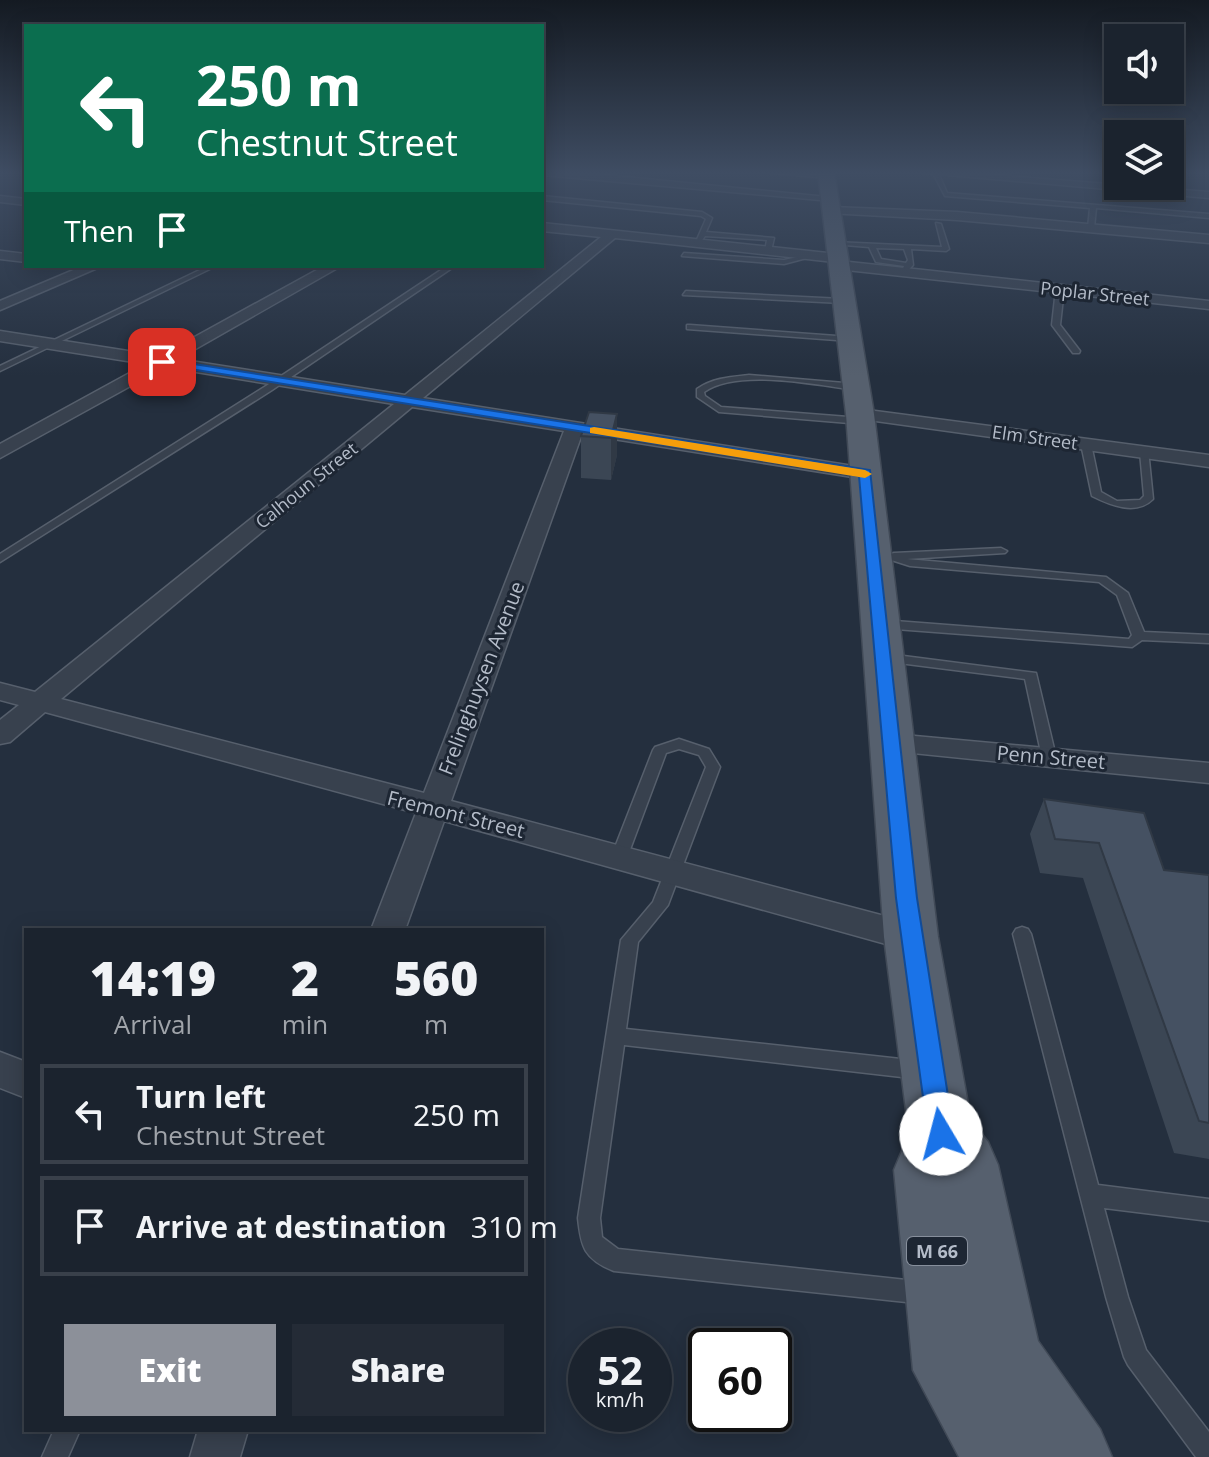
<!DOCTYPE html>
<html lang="en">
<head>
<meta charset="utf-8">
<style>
  :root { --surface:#1b232e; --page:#242b36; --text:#f1f3f6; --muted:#a0a4aa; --line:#39404a; --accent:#8c9099 }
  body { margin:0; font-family:"Open Sans",sans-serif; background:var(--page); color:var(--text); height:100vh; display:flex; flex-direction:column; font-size:30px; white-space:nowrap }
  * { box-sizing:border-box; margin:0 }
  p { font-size:26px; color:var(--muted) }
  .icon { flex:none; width:44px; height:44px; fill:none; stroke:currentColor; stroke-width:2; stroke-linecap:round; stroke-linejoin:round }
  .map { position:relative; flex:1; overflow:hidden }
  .sheet { position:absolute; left:24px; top:928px; width:520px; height:504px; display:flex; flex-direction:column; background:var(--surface); border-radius:0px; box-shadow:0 4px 20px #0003,0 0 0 2px var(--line) }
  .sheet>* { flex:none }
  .banner { position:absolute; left:24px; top:24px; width:520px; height:244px; border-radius:0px; box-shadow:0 4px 20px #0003,0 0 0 2px var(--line); background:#0b6e4f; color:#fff; overflow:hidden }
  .tools { position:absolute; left:1104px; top:24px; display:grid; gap:16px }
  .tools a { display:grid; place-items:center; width:80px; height:80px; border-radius:0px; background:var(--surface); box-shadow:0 4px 20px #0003,0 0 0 2px var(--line); font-size:40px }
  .speed { position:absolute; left:568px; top:1328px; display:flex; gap:16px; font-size:40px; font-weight:700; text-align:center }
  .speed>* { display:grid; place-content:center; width:104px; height:104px; border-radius:50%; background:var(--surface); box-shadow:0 4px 20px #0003,0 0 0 2px var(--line); line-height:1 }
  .speed small { font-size:20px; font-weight:400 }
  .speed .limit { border:4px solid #111; border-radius:12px; background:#fff; color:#111 }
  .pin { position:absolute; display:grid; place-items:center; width:68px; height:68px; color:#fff; margin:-34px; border-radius:16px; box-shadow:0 4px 12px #0006 }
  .me { position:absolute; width:88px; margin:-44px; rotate:352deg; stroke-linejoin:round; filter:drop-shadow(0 0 6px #0008) }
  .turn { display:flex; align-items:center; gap:28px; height:168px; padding:0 40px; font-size:36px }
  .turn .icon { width:104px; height:104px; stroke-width:2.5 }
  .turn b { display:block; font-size:56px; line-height:68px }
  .then { display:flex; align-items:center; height:76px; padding:0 40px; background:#0003; gap:16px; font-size:30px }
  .eta { display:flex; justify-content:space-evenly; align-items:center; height:136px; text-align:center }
  .eta b { font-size:48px; font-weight:800; line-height:56px }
  .primary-button { display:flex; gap:16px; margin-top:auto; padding:16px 40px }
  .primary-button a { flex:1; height:92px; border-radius:0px; background:var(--accent); color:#fff; font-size:32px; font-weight:800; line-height:92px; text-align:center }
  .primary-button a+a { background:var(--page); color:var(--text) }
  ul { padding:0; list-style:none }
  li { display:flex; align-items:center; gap:24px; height:100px; margin:0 16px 12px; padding:0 24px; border:4px solid var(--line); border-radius:0px }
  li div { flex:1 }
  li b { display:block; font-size:30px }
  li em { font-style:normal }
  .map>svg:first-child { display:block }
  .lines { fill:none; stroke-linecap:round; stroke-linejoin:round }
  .lane-casing { stroke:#565f6c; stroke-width:3 }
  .street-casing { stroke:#565f6c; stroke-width:3 }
  .primary-casing { stroke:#414a57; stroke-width:3 }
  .lane { fill:#38414e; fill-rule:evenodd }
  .street { fill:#38414e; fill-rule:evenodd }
  .primary { fill:#56606e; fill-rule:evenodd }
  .wall { fill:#3b4654 }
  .shaded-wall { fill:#303945 }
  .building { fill:#455162; stroke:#303945; stroke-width:2 }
  .route { fill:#1a73e8; stroke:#114b97; stroke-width:2 }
  .slow { fill:#f59e0b }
  .labels { text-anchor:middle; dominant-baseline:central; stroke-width:6; stroke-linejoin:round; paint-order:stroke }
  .far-street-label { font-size:18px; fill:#b4bcc9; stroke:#1d2633 }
  .shield { fill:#1d2633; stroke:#878f9c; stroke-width:2 }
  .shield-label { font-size:18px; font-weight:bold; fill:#b4bcc9 }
  .street-label { font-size:20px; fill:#b4bcc9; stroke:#1d2633 }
</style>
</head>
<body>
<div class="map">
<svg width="1209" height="1457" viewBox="0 0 1209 1457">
  <rect width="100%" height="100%" fill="#242f3e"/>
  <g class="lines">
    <g class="lane-casing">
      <g id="lane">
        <path d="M 763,172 L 829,176 L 826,178 Z"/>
        <path d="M 938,172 L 947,193 L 1209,214 L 1209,218 L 1096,208 L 1094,228 L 1091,230 L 1088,228 L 1090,208 L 945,196 L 933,173 Z"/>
        <path d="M 542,196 L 702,212 L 712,218 L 706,232 L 774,238 L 771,251 L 768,253 L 765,251 L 767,240 L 705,236 L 698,246 L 695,244 L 706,219 L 701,216 L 542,200 Z"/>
        <path d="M 936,223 L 941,224 L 949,249 L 946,251 L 911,249 L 913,265 L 904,275 L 901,273 L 904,266 L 876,262 L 869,247 L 832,244 L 835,242 L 942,247 ZM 876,248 L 904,249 L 908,260 L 906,263 L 881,259 Z"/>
        <path d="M 684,253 L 784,260 L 811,254 L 814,256 L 784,264 L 682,256 Z"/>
        <path d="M 208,266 L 216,266 L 0,371 L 0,366 Z"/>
        <path d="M 447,266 L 455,266 L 272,390 L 0,562 L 0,554 L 266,386 Z"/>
        <path d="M 1060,287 L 1064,289 L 1060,325 L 1080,351 L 1079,353 L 1073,353 L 1052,325 L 1056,289 Z"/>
        <path d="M 686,291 L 842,299 L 846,301 L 842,303 L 683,295 Z"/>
        <path d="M 690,325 L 850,337 L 854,339 L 850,341 L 687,329 L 687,325 Z"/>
        <path d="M 749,375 L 856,384 L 860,387 L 856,390 C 816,385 738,368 704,392 L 705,396 L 721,407 L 861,418 L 866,421 L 861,424 L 719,412 L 697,397 L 697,389 C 713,378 730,377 749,375 Z"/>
        <path d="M 1086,441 L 1091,444 L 1101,492 L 1117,501 L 1140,500 L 1144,496 L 1140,452 L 1148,450 L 1153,499 C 1136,516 1110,505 1092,496 L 1081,444 Z"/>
        <path d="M 1001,548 L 1007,551 L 1005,553 L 907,559 L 1106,577 L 1128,593 L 1144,632 L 1209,635 L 1209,643 L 1142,640 L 1132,647 L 882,628 L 876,624 L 882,620 L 1129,639 L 1132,635 L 1117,595 L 1099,582 L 910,566 L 882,557 L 894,553 Z"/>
        <path d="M 888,654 L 1036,673 L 1056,757 L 1054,760 L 1044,760 L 1042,757 L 1025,679 L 883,661 L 882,658 Z"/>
        <path d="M 679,739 L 709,749 L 720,767 L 668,905 L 638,942 L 626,1029 L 919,1061 L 926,1064 L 929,1070 L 926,1076 L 919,1079 L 624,1045 L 600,1218 L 602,1237 L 618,1249 L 925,1282 L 933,1285 L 936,1293 L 933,1301 L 925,1304 L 614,1271 C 584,1259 581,1247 578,1218 L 621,940 L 653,902 L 706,767 L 699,755 L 679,749 L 666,753 L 628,855 L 626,859 L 620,861 L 614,859 L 612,855 L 653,750 L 655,747 Z"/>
        <path d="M 1022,927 L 1028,929 L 1031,934 L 1098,1185 L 1209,1199 L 1209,1221 L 1104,1208 L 1128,1297 L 1146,1350 L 1209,1432 L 1209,1457 L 1196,1457 L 1128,1365 L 1124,1357 L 1106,1297 L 1013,934 L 1016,929 Z"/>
        <path d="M 54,1430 L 80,1430 L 68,1457 L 42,1457 Z"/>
      </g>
    </g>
    <g class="street-casing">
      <g id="street">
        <path d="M 542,172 L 576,172 L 837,198 L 831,201 L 542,175 Z"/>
        <path d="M 913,172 L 957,172 L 1209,192 L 1209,198 Z"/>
        <path d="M 0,196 L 26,199 L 26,205 L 0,202 Z"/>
        <path d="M 832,207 L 957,212 L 1209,235 L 1209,243 L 957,220 L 828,213 L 828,209 Z"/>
        <path d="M 542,223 L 837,254 L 844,258 L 840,261 L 1209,301 L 1209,309 L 837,269 L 830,265 L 834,262 L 615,238 L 423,398 L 872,469 L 875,473 L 872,477 L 865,479 L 582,434 L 451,801 L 911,923 L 923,927 L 928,937 L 923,947 L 911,951 L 444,821 L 405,930 L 371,930 L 416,813 L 45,712 L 10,742 L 0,744 L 0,720 L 19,705 L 0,700 L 0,683 L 35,692 L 394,404 L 165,367 L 0,458 L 0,444 L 146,364 L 0,341 L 0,331 L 160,356 L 324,266 L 341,266 L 178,359 L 405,395 L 601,237 L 542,231 ZM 412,407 L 564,431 L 424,793 L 61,699 Z"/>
        <path d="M 0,251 L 26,254 L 26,262 L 0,259 Z"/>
        <path d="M 83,266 L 102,266 L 0,310 L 0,301 Z"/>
        <path d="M 860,409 L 1209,455 L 1209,467 L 854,418 L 851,414 Z"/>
        <path d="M 893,734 L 1209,763 L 1209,783 L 883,750 L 879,743 L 883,736 Z"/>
        <path d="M 0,1052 L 26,1062 L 26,1098 L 0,1088 Z"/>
        <path d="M 198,1430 L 248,1430 L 240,1457 L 190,1457 Z"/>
      </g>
    </g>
    <g class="primary-casing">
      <path id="primary" d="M 818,172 L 834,172 L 874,414 L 938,937 L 971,1121 L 988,1142 L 998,1165 L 1038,1341 L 1100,1429 L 1112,1457 L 959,1457 L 913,1370 L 894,1170 L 909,1134 L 884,937 L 846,414 Z"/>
    </g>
    <use href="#lane" class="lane"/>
    <use href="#street" class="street"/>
    <use href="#primary" class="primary"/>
  </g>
  <g class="wall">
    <path d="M 617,414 L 617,455 L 611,480 L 581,478 L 581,436 Z"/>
    <path d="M 1044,799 L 1164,870 L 1209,875 L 1209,1159 L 1174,1153 L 1083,878 L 1040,873 L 1030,834 Z"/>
  </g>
  <path class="shaded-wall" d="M 617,414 L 617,455 L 611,480 L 611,438 Z"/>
  <g class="building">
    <path d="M 589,412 L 617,414 L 611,438 L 581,436 Z"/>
    <path d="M 1044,799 L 1144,813 L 1164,870 L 1209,875 L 1209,1123 L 1199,1121 L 1099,843 L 1055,839 Z"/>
  </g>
  <linearGradient id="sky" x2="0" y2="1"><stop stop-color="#141a22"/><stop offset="0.46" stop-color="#3f4d63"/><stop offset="1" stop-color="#3f4d63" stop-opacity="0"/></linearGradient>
  <rect width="1209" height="376" fill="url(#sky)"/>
  <path class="route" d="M 162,359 L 870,470 L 917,898 L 954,1134 L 950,1143 L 941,1147 L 931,1143 L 928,1134 L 896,898 L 859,476 L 159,364 Z"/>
  <path class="slow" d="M 594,427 L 865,470 L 872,474 L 865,478 L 590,433 L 590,428 Z"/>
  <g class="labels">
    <g class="far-street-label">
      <text transform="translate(1095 293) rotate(6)">Poplar Street</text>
      <text transform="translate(1035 437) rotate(8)">Elm Street</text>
      <text transform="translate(306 485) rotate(-39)">Calhoun Street</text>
    </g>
    <rect class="shield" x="907" y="1237" width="60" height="28" rx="6"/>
    <g class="shield-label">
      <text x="937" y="1251">M 66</text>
    </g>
    <g class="street-label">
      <text transform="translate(481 678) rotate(-69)">Frelinghuysen Avenue</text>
      <text transform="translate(1051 757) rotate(5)">Penn Street</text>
      <text transform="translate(456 814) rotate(14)">Fremont Street</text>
    </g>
  </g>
</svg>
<div class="tools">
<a><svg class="icon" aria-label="sound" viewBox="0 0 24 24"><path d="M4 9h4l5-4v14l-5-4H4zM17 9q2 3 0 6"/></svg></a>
<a><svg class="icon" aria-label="layers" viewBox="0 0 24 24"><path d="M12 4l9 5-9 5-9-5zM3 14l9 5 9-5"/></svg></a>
</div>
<div class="speed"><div>52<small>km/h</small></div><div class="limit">60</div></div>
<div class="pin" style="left:162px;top:362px;background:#d93025"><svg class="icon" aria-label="arrive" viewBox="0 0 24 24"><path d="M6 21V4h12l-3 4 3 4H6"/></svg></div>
<svg class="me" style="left:941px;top:1134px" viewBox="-20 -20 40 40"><circle r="19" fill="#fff"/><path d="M0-13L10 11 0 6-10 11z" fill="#1a73e8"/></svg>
<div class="banner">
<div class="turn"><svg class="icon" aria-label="left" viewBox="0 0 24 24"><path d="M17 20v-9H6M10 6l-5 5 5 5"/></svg><div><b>250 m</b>Chestnut Street</div></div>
<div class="then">Then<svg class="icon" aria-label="arrive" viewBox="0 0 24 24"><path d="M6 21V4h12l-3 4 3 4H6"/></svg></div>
</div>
<section class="sheet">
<div class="eta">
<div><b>14:19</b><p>Arrival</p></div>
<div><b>2</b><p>min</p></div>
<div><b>560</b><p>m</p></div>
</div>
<ul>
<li><svg class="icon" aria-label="left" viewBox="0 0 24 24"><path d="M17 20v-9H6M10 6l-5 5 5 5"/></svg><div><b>Turn left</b><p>Chestnut Street</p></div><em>250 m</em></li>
<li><svg class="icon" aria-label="arrive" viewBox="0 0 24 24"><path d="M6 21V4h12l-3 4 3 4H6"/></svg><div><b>Arrive at destination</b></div><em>310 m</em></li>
</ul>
<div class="primary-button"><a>Exit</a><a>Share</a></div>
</section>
</div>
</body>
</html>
